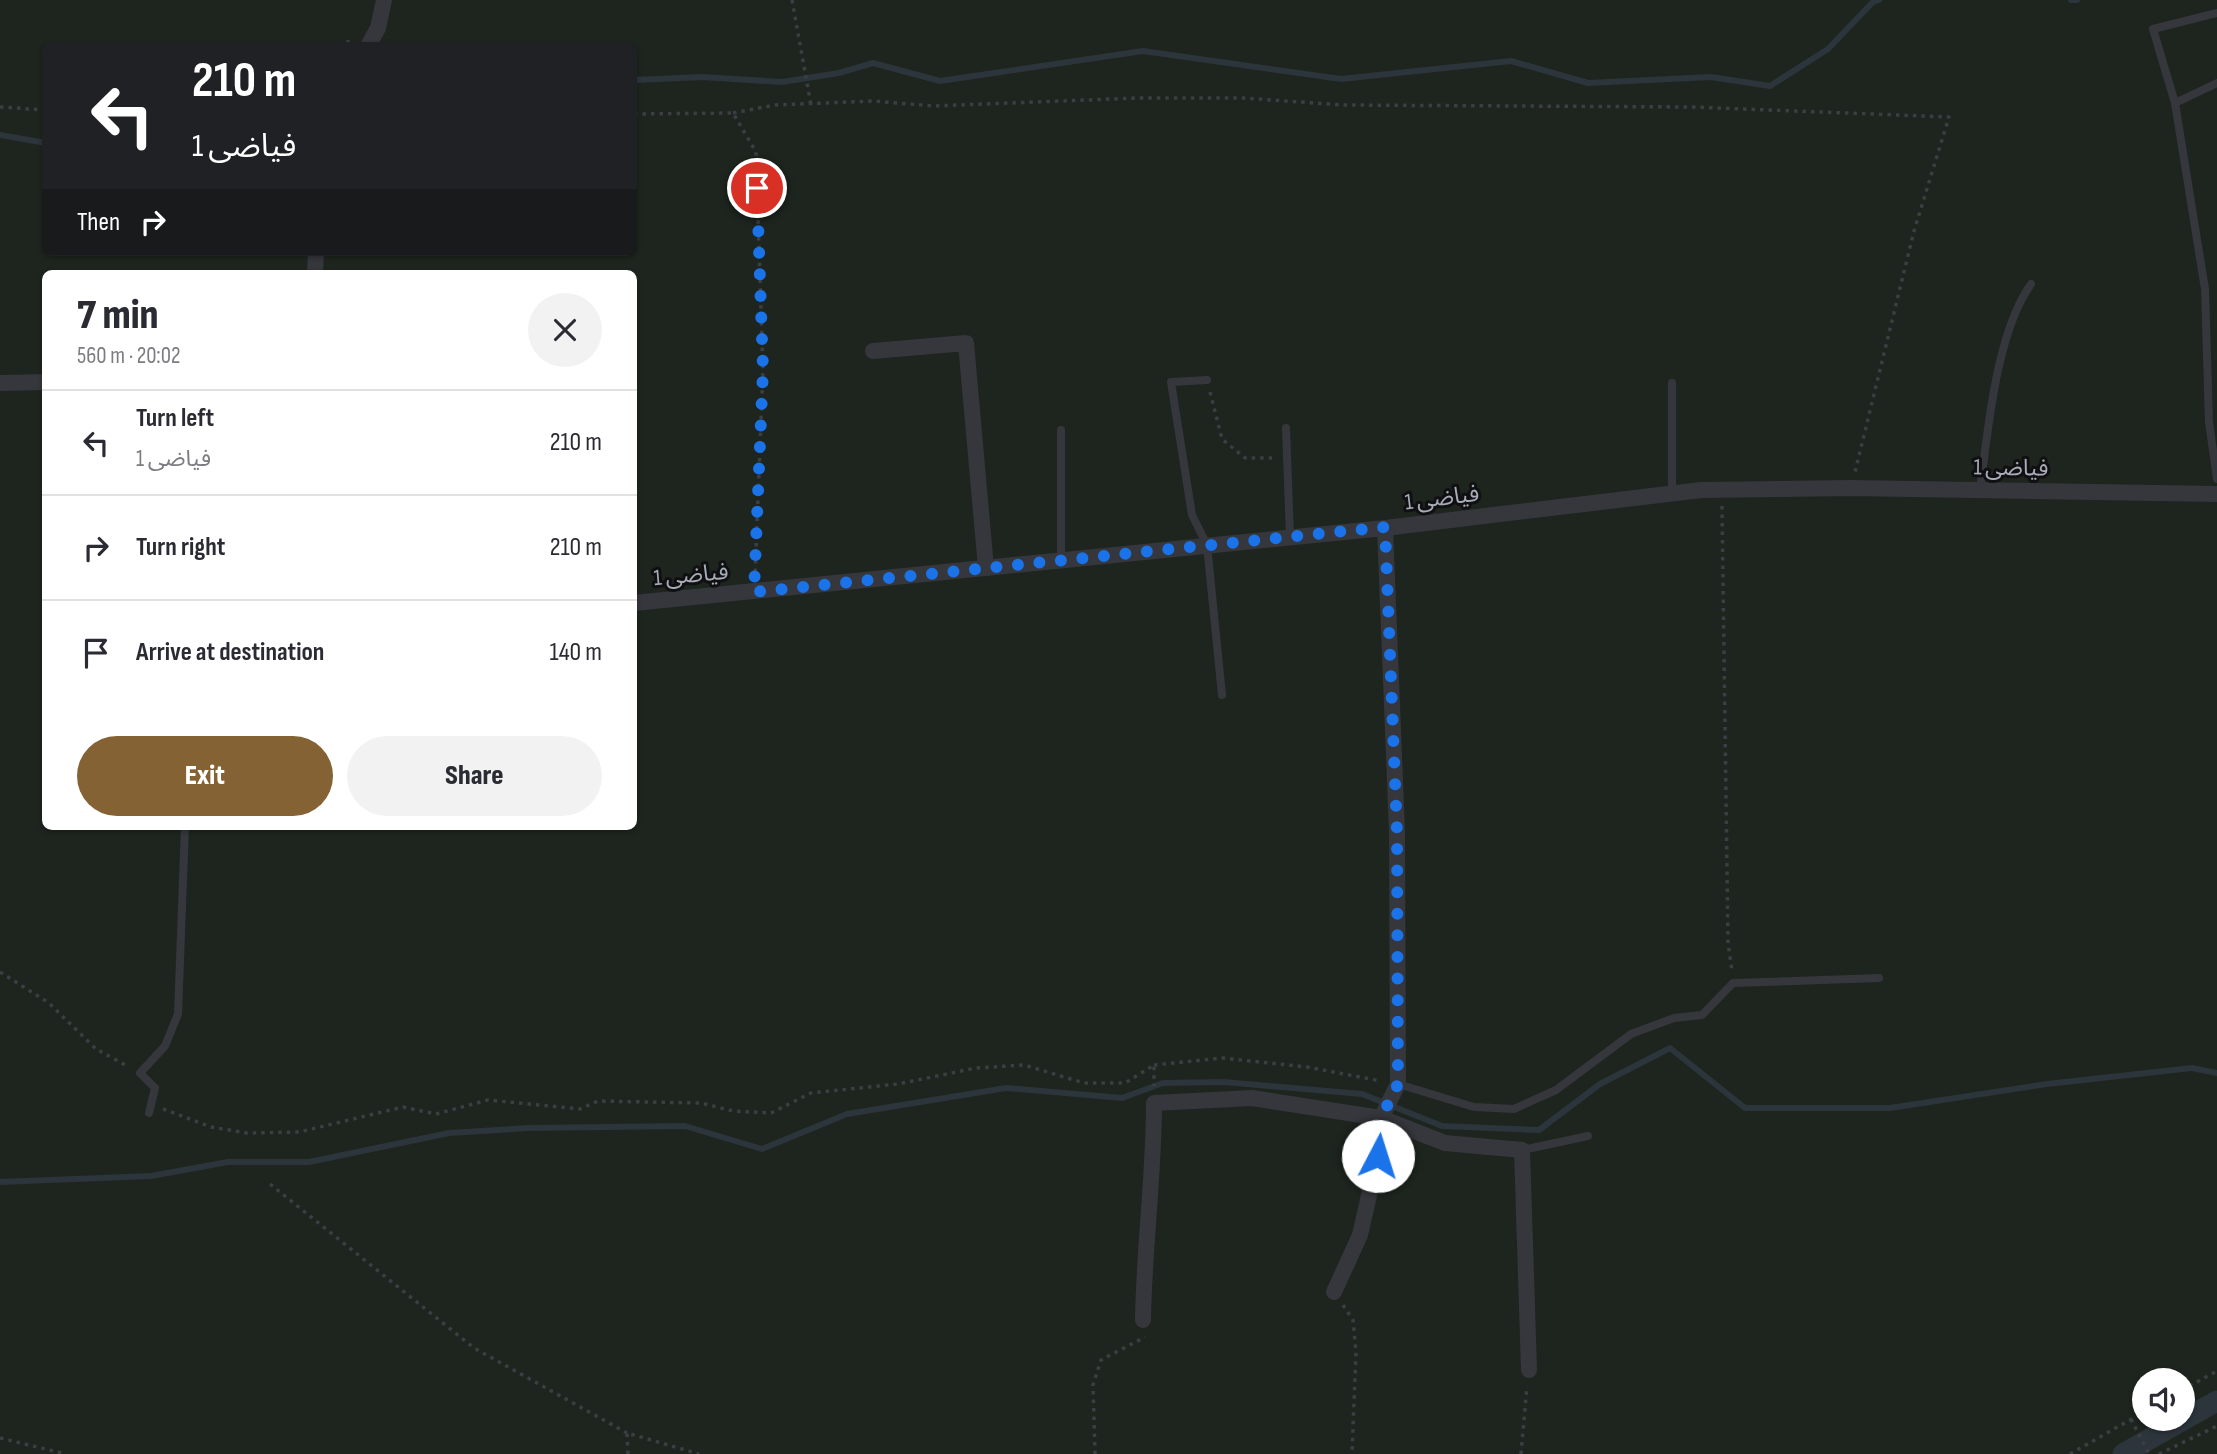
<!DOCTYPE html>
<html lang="en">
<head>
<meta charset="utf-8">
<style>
  :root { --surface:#fff; --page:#f2f2f3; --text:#2b2b33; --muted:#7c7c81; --line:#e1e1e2; --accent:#846233 }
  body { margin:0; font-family:"Sofia Sans Condensed","Noto Sans Arabic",sans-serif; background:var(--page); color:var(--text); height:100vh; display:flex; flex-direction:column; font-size:26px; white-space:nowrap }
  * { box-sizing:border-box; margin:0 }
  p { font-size:23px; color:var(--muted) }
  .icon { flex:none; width:38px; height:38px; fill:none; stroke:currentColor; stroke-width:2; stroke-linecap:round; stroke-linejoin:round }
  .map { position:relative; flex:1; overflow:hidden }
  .details { position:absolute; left:42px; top:270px; width:595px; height:560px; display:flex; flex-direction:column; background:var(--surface); border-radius:10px; box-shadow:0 2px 5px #0004 }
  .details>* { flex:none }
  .guide { position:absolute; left:42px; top:42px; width:595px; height:214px; border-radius:10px; box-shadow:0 2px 5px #0004; background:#202124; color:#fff; overflow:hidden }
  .fabs { position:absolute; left:2132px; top:1368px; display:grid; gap:14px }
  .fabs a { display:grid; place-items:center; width:63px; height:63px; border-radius:50%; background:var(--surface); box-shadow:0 2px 5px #0004; font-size:35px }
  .pin { position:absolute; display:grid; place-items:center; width:60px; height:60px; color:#fff; margin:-30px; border:4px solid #fff; border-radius:50%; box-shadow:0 2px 7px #0007 }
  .me { position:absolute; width:77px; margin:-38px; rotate:5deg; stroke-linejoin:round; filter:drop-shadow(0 0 5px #0008) }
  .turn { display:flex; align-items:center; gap:24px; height:147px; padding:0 35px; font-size:32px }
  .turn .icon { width:91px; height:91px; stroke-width:2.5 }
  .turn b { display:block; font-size:49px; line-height:60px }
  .then { display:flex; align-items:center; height:66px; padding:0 35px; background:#0003; gap:14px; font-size:26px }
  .round { display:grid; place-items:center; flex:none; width:74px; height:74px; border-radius:37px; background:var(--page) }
  .headline { display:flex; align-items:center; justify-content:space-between; height:119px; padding:0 35px }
  h1 { font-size:42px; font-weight:800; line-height:52px }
  .primary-button { display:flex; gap:14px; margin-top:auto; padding:14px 35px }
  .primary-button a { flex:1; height:80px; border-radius:42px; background:var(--accent); color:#fff; font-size:28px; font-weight:800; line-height:80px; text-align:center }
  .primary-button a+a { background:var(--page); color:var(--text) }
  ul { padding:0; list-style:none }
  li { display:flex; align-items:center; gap:21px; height:105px; padding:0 35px; border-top:2px solid var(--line) }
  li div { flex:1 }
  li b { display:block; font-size:26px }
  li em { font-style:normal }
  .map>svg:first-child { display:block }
  .green { fill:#1d251e; fill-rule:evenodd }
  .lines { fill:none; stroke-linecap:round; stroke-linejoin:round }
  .stream { stroke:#2b353b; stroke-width:6 }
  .canal { stroke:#2b353b; stroke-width:21 }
  .path { stroke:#3c3e43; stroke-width:3.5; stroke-dasharray:3.5 5; stroke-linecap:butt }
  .lane { stroke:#36373c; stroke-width:8 }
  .street { stroke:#36373c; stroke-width:16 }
  .route { stroke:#1a73e8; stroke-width:12; stroke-dasharray:0 21.6 }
  .labels { text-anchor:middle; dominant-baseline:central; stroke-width:6; stroke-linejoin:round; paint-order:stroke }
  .street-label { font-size:23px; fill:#a7adb7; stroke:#101012 }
</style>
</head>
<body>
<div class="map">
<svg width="2217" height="1454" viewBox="0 0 2217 1454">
  <rect width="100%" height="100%" fill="#151517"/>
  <path class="green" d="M 0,0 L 2217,0 L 2217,1454 L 0,1454 ZM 46,46 L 634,46 L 634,252 L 46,252 ZM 46,273 L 634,273 L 634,826 L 46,826 ZM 2144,1381 L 2182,1381 L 2182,1419 L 2144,1419 Z"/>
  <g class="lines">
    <g class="stream">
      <path d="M 2071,0 L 2077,0"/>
      <path d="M 634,80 L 702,77 L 782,82 L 839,73 L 873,63 L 940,81 L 1143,51 L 1341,79 L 1511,61 L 1588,83 L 1711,77 L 1770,86 L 1828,49 L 1873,2 L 1879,0"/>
      <path d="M 0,135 L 46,143"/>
      <path d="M 0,1182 L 151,1176 L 228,1162 L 309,1162 L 449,1133 L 528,1128 L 685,1126 L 762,1149 L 847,1114 L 1006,1088 L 1122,1098 L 1163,1083 L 1224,1082 L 1362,1094 L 1442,1126 L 1539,1130 L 1600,1084 L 1670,1048 L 1745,1108 L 1890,1108 L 2047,1084 L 2192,1068 L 2217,1073"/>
    </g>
    <path class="canal" d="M 2123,1454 L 2217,1401"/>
    <g class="path">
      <path d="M 792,0 L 811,105"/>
      <path d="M 330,46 L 351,41"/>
      <path d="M 0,107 L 46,110"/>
      <path d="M 733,113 L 775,105 L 873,101 L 933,106 L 1137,98 L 1243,98 L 1343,105 L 1691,107 L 1949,117 L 1914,231 L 1855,472"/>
      <path d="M 634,114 L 733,113 L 756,152 L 757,188 L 763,370 L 755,576"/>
      <path d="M 1210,392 L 1222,439 L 1245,458 L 1275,458"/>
      <path d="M 1722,506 L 1728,943 L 1732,971"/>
      <path d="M 0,972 L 49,1003 L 96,1049 L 129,1067"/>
      <path d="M 1154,1065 L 1222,1058 L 1307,1067 L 1381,1081"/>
      <path d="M 163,1109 L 211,1127 L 247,1133 L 299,1132 L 403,1107 L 436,1114 L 488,1100 L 580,1109 L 598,1101 L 701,1103 L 733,1111 L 771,1113 L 811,1093 L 898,1084 L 976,1068 L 1024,1065 L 1084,1083 L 1125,1083 L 1154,1065 L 1154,1086"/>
      <path d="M 270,1184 L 474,1348 L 627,1433"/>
      <path d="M 1343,1305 L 1353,1320 L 1356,1352 L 1352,1454"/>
      <path d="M 2182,1390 L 2217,1371"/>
      <path d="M 2131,1419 L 2149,1454"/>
      <path d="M 0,1438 L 66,1454"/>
      <path d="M 628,1454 L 627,1433 L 699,1454"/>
      <path d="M 1095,1454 L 1093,1385 L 1101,1360 L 1145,1337"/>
      <path d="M 1521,1454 L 1527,1386"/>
      <path d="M 2070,1454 L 2144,1412"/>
      <path d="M 2159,1454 L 2217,1426"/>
    </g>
    <g class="lane">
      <path d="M 2217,13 L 2153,29 L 2175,103 L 2205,289 L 2209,422 L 2217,479"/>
      <path d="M 2175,103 L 2217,83"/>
      <path d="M 1207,380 L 1171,382 L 1192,515 L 1207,545 L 1222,695"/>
      <path d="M 1286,428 L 1290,537"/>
      <path d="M 1980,490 C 1988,430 1996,333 2031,284"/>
      <path d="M 1672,494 L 1672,383"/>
      <path d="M 1061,560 L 1061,430"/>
      <path d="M 1398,1084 L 1474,1107 L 1514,1109 L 1556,1090 L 1631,1034 L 1674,1018 L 1702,1015 L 1733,983 L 1879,978"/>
      <path d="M 149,1113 L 155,1088 L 140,1073 L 165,1046 L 178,1014 L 185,826"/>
      <path d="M 1522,1150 L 1588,1136"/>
    </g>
    <g class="street">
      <path d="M 368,46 L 378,28 L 384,0"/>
      <path d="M 315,273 L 316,252"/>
      <path d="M 873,351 L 966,343 L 986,568"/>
      <path d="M 0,383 L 46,382"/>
      <path d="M 634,603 L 1385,528 L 1701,490 L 1851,488 L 2217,494"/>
      <path d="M 1334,1292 L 1360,1235 L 1378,1156 L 1381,1118 L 1398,1084 L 1397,832 L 1385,528"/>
      <path d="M 1143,1320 C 1144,1247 1154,1176 1154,1103 L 1252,1098 L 1381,1118 L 1445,1143 L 1522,1150 L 1529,1370"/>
    </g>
  </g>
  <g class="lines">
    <path class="route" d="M 757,188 L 763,370 L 754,592 L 1385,527 L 1397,832 L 1398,1084 L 1381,1118 L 1378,1156"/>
  </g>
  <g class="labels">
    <g class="street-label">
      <text transform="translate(2011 468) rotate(1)">فیاضی 1</text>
      <text transform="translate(1442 498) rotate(-7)">فیاضی 1</text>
      <text transform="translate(691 575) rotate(-5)">فیاضی 1</text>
    </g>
  </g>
</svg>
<div class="fabs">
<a><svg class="icon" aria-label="sound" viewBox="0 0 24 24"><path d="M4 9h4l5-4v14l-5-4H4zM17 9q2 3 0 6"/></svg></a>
</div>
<div class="pin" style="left:757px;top:188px;background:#d93025"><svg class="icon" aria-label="arrive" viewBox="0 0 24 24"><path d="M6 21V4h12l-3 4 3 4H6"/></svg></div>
<svg class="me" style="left:1378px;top:1156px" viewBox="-20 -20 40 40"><circle r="19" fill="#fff"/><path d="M0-13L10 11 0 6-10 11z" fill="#1a73e8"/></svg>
<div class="guide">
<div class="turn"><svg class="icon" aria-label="left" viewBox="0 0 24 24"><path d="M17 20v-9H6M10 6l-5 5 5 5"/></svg><div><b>210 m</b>فیاضی 1</div></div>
<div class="then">Then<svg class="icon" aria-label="right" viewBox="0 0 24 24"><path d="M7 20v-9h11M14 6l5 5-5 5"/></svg></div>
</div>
<section class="details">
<div class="headline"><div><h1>7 min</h1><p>560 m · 20:02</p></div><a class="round"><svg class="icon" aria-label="close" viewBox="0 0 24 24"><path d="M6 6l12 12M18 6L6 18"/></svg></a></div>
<ul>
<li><svg class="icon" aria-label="left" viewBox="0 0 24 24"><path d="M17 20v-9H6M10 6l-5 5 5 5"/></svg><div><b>Turn left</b><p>فیاضی 1</p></div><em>210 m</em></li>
<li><svg class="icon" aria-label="right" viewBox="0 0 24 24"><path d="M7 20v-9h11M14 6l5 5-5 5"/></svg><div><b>Turn right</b></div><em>210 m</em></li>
<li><svg class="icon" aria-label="arrive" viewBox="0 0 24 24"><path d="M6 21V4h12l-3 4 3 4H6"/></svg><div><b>Arrive at destination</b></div><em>140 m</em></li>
</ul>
<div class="primary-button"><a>Exit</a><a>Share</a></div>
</section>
</div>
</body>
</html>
